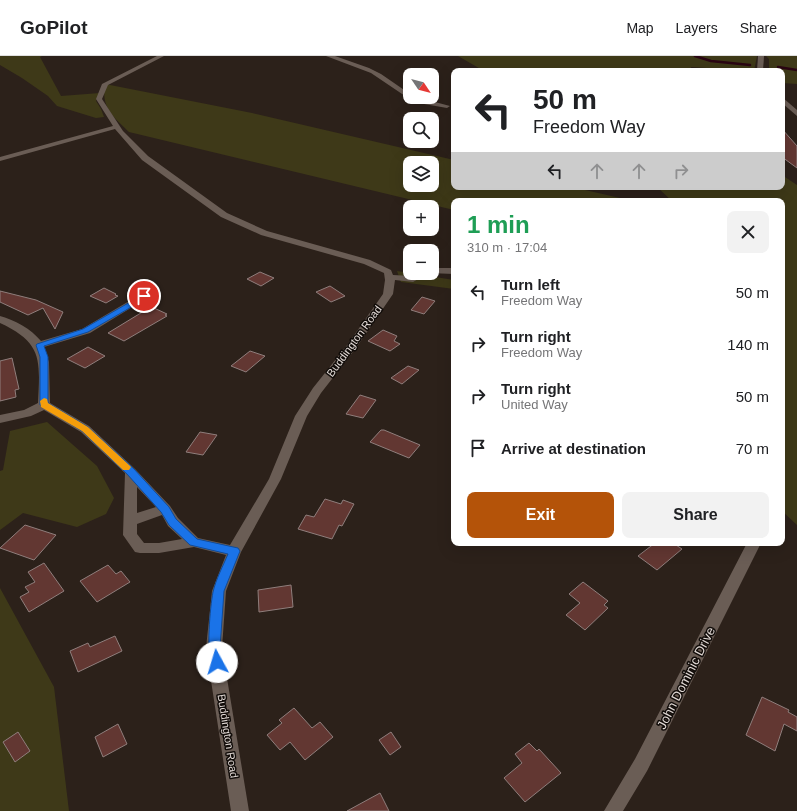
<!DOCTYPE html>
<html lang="en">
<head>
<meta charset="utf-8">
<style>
  :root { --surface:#fff; --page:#f2f2f2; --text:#202124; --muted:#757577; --line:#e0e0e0; --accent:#b45309 }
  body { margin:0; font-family:Arial,sans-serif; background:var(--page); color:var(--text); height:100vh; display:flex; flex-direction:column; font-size:15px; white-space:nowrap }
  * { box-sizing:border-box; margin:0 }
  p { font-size:13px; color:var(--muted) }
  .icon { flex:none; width:22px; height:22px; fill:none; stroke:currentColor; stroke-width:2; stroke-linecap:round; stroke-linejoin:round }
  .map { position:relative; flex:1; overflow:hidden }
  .details { position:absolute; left:451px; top:142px; width:334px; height:348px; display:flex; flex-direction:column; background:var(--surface); border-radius:8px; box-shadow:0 4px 16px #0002 }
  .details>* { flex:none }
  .hud { position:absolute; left:451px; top:12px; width:334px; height:122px; border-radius:8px; box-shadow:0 4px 16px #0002; background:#fff; color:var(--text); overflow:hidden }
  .needle { width:26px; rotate:125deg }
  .fabs { position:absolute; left:403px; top:12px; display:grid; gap:8px }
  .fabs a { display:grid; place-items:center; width:36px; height:36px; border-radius:8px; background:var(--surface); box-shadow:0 4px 16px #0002; font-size:20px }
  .pin { position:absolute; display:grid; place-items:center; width:34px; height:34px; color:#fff; margin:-17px; border:2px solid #fff; border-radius:50%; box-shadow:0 1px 4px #0007 }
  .me { position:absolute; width:44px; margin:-22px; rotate:354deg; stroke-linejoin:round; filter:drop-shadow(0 0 3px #0008) }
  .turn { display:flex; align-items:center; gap:14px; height:84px; padding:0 16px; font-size:18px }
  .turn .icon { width:52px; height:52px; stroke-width:2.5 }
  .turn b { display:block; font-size:28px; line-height:34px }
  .lanes { display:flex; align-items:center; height:38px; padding:0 16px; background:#0003; justify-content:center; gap:20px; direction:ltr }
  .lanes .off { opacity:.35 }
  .round { display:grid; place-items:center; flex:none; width:42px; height:42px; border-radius:8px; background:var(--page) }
  .headline { display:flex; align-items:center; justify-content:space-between; height:68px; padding:0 16px }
  h1 { font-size:24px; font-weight:700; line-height:30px; color:#1e9e55 }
  .cta { display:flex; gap:8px; margin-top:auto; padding:8px 16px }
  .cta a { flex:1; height:46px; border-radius:8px; background:var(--accent); color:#fff; font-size:16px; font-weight:700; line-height:46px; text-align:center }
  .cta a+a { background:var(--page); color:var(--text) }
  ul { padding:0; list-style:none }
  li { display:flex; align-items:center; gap:12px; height:52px; padding:0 16px }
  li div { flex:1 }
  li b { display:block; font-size:15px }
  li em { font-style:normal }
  header { display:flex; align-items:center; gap:24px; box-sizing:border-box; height:56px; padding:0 20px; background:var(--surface); border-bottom:1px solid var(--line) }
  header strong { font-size:19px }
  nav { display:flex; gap:22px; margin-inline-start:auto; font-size:14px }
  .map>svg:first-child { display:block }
  .green { fill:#3e3918; fill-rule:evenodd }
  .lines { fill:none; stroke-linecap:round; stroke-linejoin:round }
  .stream { stroke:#2a0513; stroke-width:2.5 }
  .building { fill:#623732; stroke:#8f7e7c }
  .minor { fill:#6a5d55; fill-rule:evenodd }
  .route { fill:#1a73e8; stroke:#114b97 }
  .slow { fill:#f59e0b }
  .labels { text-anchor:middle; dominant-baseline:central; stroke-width:3; stroke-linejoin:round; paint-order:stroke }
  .street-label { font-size:11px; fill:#e3dbd7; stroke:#110c09 }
  .near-street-label { font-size:13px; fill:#e3dbd7; stroke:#110c09 }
</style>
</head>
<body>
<header>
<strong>GoPilot</strong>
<nav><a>Map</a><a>Layers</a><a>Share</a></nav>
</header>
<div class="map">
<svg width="797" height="755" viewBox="0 0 797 755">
  <rect width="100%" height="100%" fill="#2c211a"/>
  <g class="green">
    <path d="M 0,0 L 42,0 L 40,1 L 61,40 L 100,37 L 96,45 L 101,53 L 104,61 L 96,62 L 57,50 L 48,40 L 22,22 L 0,9 Z"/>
    <path d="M 458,0 L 757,0 L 754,15 L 691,11 L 692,15 L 484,15 Z"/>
    <path d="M 766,0 L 797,0 L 797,28 L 782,27 L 782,15 L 769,15 L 769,3 Z"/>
    <path d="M 105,28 L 252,57 L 454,104 L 454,131 L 572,131 L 633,145 L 454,145 L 454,154 L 129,76 C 113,60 101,52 105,28 ZM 410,107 L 432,107 L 432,129 L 410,129 Z"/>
    <path d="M 782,119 L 797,129 L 797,469 L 782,455 L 782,145 L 672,145 L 657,131 L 782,131 Z"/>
    <path d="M 397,215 L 454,224 L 454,233 L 401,226 Z"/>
    <path d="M 47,366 L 97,410 L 114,442 L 106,458 L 77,471 L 23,457 L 0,474 L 0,415 L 3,414 L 10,375 Z"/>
    <path d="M 0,532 L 54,631 L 69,755 L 0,755 Z"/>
  </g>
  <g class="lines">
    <g class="stream">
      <path d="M 695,0 L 711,5 L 750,9"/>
      <path d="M 778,11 L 797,14"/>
    </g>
  </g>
  <g class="building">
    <path d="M 782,73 L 797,90 L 797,112 L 782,101 Z"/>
    <path d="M 260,216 L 274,222 L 261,230 L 247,223 Z"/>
    <path d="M 330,230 L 345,240 L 331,246 L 316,236 Z"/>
    <path d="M 104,232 L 116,238 L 115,239 L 118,240 L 106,247 L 90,240 Z"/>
    <path d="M 0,235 L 36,244 L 63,256 L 55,273 L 43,252 L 28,259 L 0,246 Z"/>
    <path d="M 422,241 L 435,245 L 424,258 L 411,254 Z"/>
    <path d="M 149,252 L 152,254 L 154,252 L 167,258 L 165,259 L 167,260 L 124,285 L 108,277 Z"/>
    <path d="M 383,274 L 397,280 L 394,285 L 400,288 L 390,295 L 368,285 Z"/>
    <path d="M 88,291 L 105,300 L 85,312 L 67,303 Z"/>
    <path d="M 250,295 L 265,300 L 246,316 L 231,310 Z"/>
    <path d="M 12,302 L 19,333 L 15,334 L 16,341 L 0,345 L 0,305 Z"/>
    <path d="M 408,310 L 419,314 L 402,328 L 391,322 Z"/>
    <path d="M 360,339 L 376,344 L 363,362 L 346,358 Z"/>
    <path d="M 381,374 L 384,374 L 420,389 L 409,402 L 370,386 Z"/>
    <path d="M 200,376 L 217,379 L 203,399 L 186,396 Z"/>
    <path d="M 325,443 L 341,448 L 343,444 L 354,448 L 342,470 L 339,469 L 332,483 L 298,473 L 306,459 L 314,461 Z"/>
    <path d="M 25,469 L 56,479 L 34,504 L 0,492 Z"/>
    <path d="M 655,487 L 673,487 L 682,493 L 657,514 L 638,500 Z"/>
    <path d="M 44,507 L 64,535 L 29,556 L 20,541 L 29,536 L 25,531 L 35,526 L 28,516 Z"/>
    <path d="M 108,509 L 116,518 L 121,515 L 130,526 L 97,546 L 80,525 Z"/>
    <path d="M 583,526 L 608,545 L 604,549 L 608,552 L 585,574 L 566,559 L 580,547 L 569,538 Z"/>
    <path d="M 291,529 L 293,551 L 259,556 L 258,534 Z"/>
    <path d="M 115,580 L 122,595 L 78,616 L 70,595 L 88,587 L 90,591 Z"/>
    <path d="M 762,641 L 789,654 L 788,656 L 797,661 L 797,675 L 784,668 L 775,695 L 746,679 Z"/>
    <path d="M 294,652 L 312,672 L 320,666 L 333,681 L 305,704 L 290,686 L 280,694 L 267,679 L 282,667 L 279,664 Z"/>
    <path d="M 118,668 L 127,688 L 103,701 L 95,681 Z"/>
    <path d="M 18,676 L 30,695 L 15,706 L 3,686 Z"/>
    <path d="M 391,676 L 401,691 L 390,699 L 379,684 Z"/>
    <path d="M 529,687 L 537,695 L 539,693 L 561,717 L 525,746 L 504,722 L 522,707 L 515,698 Z"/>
    <path d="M 380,737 L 389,755 L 347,755 Z"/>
  </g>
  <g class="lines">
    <g class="minor">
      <path d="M 157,0 L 164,0 L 108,29 L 102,43 L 123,75 L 148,100 L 227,157 L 267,175 L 370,204 L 391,214 L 393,219 L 411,220 L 417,217 L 429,217 L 413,226 L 395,224 L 393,238 L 356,292 L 321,337 L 307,360 L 281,423 L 241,496 L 226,535 L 222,592 L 249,755 L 231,755 L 206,592 L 212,535 L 226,499 L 194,491 L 159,497 L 140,497 L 135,496 L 123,479 L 125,417 L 81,376 L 44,354 L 31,360 L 0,367 L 0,359 L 24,354 L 38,347 C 40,304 43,287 0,267 L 0,260 C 15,264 31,273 41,285 L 82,273 L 141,238 L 147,238 L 149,240 L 147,242 L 90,277 L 44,291 L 49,306 L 50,347 L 89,370 L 135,413 L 170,450 L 178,462 L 198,482 L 230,489 L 269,423 L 295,360 L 313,332 L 348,288 L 383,238 L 385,224 L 384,217 L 364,208 L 261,179 L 221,161 L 142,104 L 115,73 L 0,105 L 0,101 L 113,70 L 96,43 L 102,28 ZM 137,431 L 156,451 L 137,457 ZM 162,459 L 168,470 L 182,483 L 159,487 L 144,487 L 137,478 L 137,468 Z"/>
      <path d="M 326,0 L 335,0 L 369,12 L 381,18 L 410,38 L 410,41 L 416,41 L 450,50 L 447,52 L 424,48 L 408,42 L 371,17 Z"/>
      <path d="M 758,0 L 764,0 L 763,15 L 757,15 Z"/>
      <path d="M 782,41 L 797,54 L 797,60 L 782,47 Z"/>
      <path d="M 432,212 L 454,212 L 454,218 L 429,217 L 432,217 Z"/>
      <path d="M 747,487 L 761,487 L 647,715 L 623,755 L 604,755 L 635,703 Z"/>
    </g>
  </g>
  <path class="route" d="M 144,238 L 148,240 L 147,242 L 88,276 L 44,290 L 48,301 L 48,347 L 88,371 L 134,413 L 169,451 L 176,463 L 197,483 L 238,492 L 240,495 L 224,535 L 220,592 L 223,606 L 221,610 L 217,612 L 212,610 C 206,596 210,552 213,536 C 216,523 223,510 228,498 L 190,489 L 169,469 L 161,456 L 127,418 L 82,375 L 40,349 L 40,301 L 36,289 L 37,288 L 83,273 Z"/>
  <path class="slow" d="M 44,342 L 47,343 L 48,347 L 88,371 L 129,409 L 131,411 L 129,414 L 123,414 L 82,375 L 41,351 L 40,345 Z"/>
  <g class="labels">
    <g class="street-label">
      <text transform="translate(354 285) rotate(-54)">Buddington Road</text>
      <text transform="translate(228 680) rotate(81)">Buddington Road</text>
    </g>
    <g class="near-street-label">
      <text transform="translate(686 622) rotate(-63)">John Dominic Drive</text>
    </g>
  </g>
</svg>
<div class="fabs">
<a><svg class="needle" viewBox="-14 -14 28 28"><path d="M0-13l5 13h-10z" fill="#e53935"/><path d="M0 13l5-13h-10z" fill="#757577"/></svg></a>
<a><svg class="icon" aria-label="search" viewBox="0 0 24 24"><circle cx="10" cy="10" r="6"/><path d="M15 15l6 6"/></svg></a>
<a><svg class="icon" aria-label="layers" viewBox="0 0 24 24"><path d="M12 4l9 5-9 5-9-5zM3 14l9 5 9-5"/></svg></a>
<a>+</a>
<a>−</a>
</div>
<div class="pin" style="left:144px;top:240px;background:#d93025"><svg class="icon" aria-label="arrive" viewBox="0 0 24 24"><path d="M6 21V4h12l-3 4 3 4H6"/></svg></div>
<svg class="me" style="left:217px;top:606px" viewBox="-20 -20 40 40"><circle r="19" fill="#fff"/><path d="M0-13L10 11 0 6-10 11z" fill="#1a73e8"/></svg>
<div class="hud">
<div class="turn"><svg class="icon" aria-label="left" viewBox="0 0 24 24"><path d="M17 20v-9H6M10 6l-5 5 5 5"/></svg><div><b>50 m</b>Freedom Way</div></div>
<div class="lanes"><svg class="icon" aria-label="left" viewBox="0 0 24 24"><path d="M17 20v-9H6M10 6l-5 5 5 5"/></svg><svg class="icon off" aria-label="ahead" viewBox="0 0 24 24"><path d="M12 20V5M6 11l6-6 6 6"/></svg><svg class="icon off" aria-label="ahead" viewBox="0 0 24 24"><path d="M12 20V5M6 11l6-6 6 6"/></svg><svg class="icon off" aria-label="right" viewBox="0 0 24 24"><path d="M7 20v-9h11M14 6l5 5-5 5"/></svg></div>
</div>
<section class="details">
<div class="headline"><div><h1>1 min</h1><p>310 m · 17:04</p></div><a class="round"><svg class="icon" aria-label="close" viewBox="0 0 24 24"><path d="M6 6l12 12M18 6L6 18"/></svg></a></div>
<ul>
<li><svg class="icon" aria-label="left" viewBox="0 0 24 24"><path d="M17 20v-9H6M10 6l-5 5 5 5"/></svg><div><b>Turn left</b><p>Freedom Way</p></div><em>50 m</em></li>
<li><svg class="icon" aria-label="right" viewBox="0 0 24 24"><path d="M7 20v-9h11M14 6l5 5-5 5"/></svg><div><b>Turn right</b><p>Freedom Way</p></div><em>140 m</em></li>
<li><svg class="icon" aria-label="right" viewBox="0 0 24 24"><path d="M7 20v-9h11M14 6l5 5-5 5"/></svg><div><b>Turn right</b><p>United Way</p></div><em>50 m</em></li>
<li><svg class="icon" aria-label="arrive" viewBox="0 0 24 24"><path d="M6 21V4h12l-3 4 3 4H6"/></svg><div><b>Arrive at destination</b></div><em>70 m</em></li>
</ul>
<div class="cta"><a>Exit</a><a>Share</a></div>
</section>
</div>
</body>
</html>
